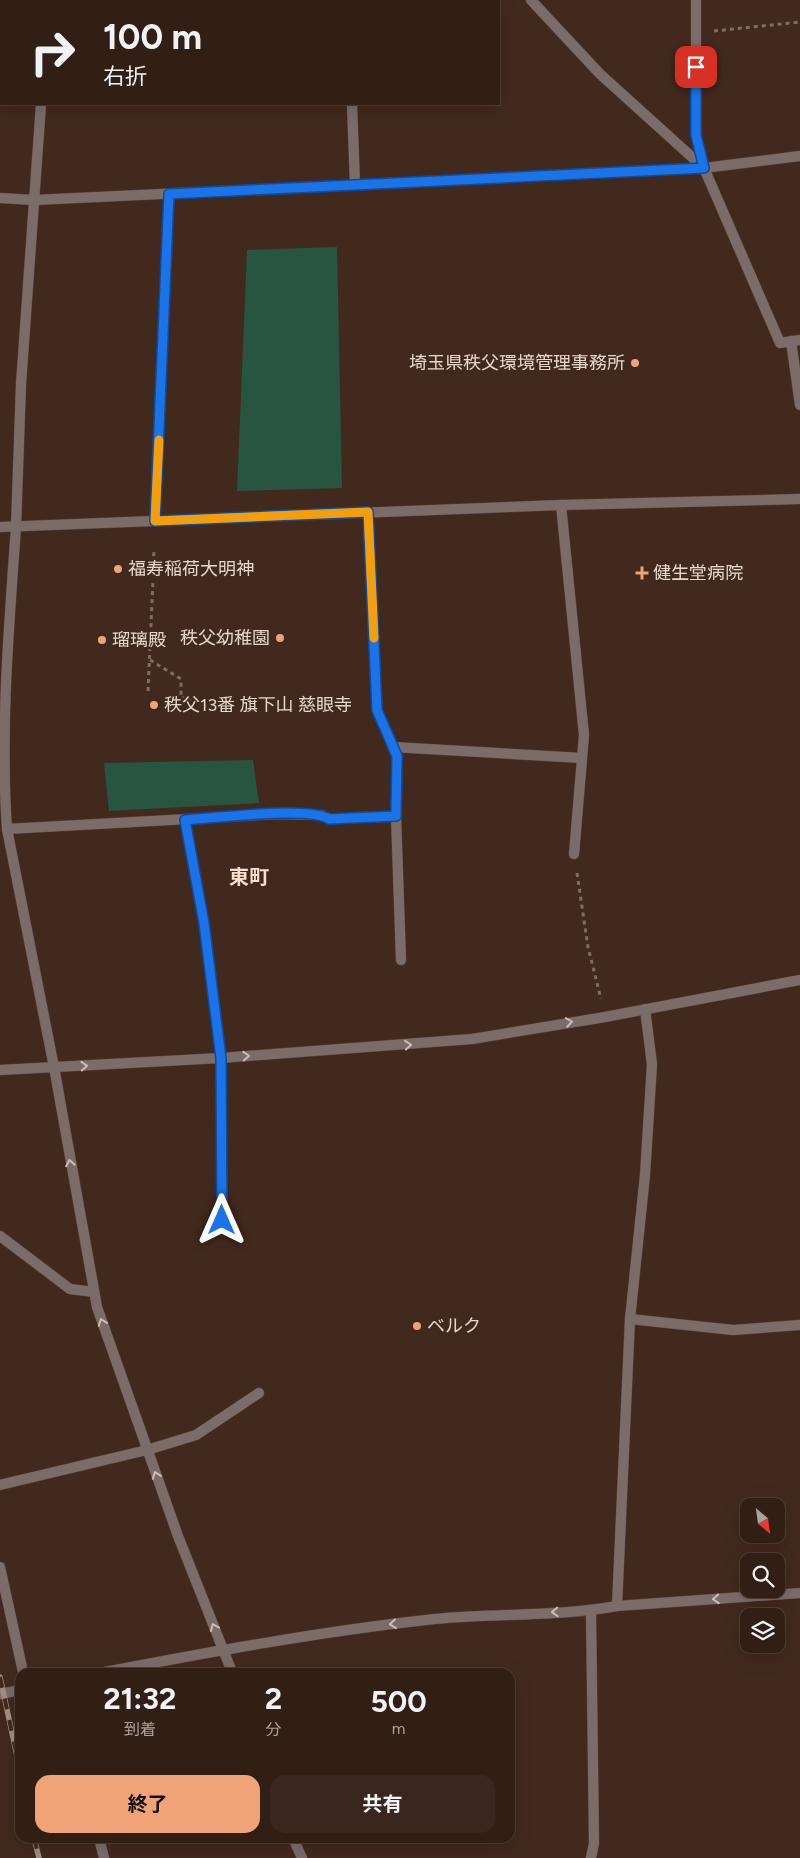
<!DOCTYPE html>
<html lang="ja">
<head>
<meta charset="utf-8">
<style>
  :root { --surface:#311f16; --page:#39271f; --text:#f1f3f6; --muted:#a8a2a1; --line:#4c3d35; --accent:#efa377 }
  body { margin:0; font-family:Figtree,"Noto Sans JP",sans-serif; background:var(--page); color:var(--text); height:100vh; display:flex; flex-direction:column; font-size:19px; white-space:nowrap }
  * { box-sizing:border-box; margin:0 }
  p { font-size:16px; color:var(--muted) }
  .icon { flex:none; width:28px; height:28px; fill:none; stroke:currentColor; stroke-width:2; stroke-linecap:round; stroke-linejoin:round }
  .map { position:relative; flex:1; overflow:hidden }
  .panel { position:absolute; left:15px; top:1668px; width:500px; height:175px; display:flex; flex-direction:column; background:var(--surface); border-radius:15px; box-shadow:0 5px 20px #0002,0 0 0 1px var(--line) }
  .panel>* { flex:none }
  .banner { position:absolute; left:0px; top:0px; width:500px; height:105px; box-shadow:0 5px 20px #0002,0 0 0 1px var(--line); background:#311f16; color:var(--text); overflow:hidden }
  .needle { width:32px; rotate:151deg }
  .controls { position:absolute; left:740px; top:1498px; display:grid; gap:10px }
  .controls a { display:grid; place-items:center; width:45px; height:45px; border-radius:10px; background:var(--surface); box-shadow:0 5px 20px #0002,0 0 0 1px var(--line); font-size:25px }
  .pin { position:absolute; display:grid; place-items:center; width:42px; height:42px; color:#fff; margin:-21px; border-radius:10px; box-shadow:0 2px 8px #0006 }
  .me { position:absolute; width:55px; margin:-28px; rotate:0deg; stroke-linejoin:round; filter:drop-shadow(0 0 4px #0008) }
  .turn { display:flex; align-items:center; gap:18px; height:105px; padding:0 20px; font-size:22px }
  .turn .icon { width:65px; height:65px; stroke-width:2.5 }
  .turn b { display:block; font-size:35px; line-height:42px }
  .eta { display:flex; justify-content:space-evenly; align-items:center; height:85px; text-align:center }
  .eta b { font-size:30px; font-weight:700; line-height:35px }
  .primary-button { display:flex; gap:10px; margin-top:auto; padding:10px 20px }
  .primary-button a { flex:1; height:58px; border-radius:15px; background:var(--accent); color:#111; font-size:20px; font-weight:700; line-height:58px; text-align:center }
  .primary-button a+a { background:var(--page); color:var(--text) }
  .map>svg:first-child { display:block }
  .green { fill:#28553f }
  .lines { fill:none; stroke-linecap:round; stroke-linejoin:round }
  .service-casing { stroke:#5b4539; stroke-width:11 }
  .minor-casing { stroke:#5b4539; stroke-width:11 }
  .tertiary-casing { stroke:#5b4539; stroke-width:11 }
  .path { stroke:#816c62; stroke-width:3; stroke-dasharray:4 4; stroke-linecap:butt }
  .service { stroke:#7b6c6a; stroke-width:10 }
  .minor { stroke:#7b6c6a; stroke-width:10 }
  .tertiary { stroke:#7b6c6a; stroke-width:10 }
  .rail-casing { stroke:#a18d84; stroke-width:5.5 }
  .rail { stroke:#41291d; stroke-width:4; stroke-dasharray:11; stroke-linecap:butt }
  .oneway { stroke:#cbbcb5 }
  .route-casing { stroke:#114b97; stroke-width:12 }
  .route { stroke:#1a73e8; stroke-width:9 }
  .slow { stroke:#f59e0b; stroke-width:9 }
  .poi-dot { fill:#efa377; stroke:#41291d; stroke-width:2 }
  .labels { text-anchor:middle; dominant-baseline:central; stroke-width:5; stroke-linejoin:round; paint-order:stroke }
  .poi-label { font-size:18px; fill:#e6d6ce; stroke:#41291d; text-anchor:start }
  .quarter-label { font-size:20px; font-weight:bold; fill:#fbddcc; stroke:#41291d }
</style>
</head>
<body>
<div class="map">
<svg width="800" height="1858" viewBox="0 0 800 1858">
  <rect width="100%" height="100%" fill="#41291d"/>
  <g class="green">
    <path d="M 337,247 L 342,488 L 237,491 L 247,250 Z"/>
    <path d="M 253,760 L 259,803 L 109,811 L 104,763 Z"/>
  </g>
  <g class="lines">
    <g class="service-casing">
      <g id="service">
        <path d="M 348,0 L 348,1"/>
        <path d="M 531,0 L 600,74 L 704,168"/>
        <path d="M 58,1 L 59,0"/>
        <path d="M 352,104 L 355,185"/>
        <path d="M 561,505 L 584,735 L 574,854"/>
        <path d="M 368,512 L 377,710 L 397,756 L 396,816 L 401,960"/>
        <path d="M 155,521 L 169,194"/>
        <path d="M 16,527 L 21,384 L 41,104"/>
        <path d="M 393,747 L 582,758"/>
        <path d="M 185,820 L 204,923 L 221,1058"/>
        <path d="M 7,829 L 277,814 L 322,815 L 329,819 L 396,816"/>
        <path d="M 630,1319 L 733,1330 L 800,1325"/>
        <path d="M 147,1450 L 196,1435 L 259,1393"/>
        <path d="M 617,1606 L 630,1319 L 645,1175 L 652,1064 L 645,1009"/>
        <path d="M 591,1611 L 594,1843 L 591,1858"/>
        <path d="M 99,1838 L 104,1858"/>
      </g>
    </g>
    <g class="minor-casing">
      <g id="minor">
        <path d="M 696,0 L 696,135 L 704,168 L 780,343 L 800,340"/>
        <path d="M 0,198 L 34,200 L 704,168 L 800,156"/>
        <path d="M 791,341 L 800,405"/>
        <path d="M 16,527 C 9,627 0,730 7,829 L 54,1067 L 97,1307 L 178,1536 L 232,1672"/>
        <path d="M 221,1058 L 222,1220"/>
        <path d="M 0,1070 L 221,1058 L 472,1039 L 605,1017 L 800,980"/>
        <path d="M 0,1236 L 70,1289 L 94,1292"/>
        <path d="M 0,1485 L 147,1450"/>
        <path d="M 0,1567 L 23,1672"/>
        <path d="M 105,1672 C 216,1651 323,1631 435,1619 C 495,1613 557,1617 617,1606 L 800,1593"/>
        <path d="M 0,1694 L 20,1690"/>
        <path d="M 293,1838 L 302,1858"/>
      </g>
    </g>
    <g class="tertiary-casing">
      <path id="tertiary" d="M 0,527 L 561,505 L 800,499"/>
    </g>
    <g class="path">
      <path d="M 714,31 L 800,22"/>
      <path d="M 153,564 L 154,551"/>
      <path d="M 150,660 L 181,679 L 181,697 L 191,700"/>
      <path d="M 148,691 L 153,580"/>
      <path d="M 577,873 L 588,947 L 601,999"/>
    </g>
    <use href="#service" class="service"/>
    <use href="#minor" class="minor"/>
    <use href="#tertiary" class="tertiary"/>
    <g class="rail-casing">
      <g id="rail">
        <path d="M 0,1677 L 20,1770"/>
        <path d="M 34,1838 L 39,1858"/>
      </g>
    </g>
    <use href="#rail" class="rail"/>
  </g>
  <defs><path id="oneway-chevron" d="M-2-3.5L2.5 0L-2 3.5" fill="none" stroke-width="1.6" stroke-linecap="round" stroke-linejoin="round" transform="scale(1.25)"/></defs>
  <g class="oneway">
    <use href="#oneway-chevron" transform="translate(569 1022) rotate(-9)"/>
    <use href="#oneway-chevron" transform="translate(408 1045) rotate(-5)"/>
    <use href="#oneway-chevron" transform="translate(246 1056) rotate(-4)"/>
    <use href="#oneway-chevron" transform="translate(84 1066) rotate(-3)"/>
    <use href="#oneway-chevron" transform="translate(70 1163) rotate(-100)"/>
    <use href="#oneway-chevron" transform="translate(102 1322) rotate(-110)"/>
    <use href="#oneway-chevron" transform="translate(156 1475) rotate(-110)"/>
    <use href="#oneway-chevron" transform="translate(716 1599) rotate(176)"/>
    <use href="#oneway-chevron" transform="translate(555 1612) rotate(178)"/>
    <use href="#oneway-chevron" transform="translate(393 1624) rotate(174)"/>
    <use href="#oneway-chevron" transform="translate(214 1627) rotate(-112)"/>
  </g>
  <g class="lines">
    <g class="route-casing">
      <path id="route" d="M 222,1220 L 221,1058 L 204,923 L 185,820 C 213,818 309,806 329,819 L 396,816 L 397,756 L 377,710 L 368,512 L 155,521 L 169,194 L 704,168 L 696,135 L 696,67"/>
    </g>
    <use href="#route" class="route"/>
    <path class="slow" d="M 159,440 L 155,521 L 368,512 L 374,638"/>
  </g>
  <g class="poi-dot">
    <circle cx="635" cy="363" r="5"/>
    <circle cx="118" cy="569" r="5"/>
    <path d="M639.5 565.5h5v5h5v5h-5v5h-5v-5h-5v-5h5z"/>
    <circle cx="280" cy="638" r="5"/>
    <circle cx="102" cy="640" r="5"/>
    <circle cx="154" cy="705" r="5"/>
    <circle cx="417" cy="1326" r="5"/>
  </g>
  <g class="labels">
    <g class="poi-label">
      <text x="625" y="363" text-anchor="end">埼玉県秩父環境管理事務所</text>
      <text x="128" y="569">福寿稲荷大明神</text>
      <text x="653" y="573">健生堂病院</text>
      <text x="270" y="638" text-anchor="end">秩父幼稚園</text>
      <text x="112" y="640">瑠璃殿</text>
      <text x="164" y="705">秩父13番 旗下山 慈眼寺</text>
      <text x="427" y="1326">ベルク</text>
    </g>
    <g class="quarter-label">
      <text x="249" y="877">東町</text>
    </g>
  </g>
</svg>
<div class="controls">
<a><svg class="needle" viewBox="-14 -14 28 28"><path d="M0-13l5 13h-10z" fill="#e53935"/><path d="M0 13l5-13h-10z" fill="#a8a2a1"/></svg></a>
<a><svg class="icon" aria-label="search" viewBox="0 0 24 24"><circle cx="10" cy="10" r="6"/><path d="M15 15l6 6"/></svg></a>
<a><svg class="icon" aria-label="layers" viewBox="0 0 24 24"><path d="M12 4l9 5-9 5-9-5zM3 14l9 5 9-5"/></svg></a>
</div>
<div class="pin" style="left:696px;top:67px;background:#d93025"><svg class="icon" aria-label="arrive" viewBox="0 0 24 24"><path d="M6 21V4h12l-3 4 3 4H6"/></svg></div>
<svg class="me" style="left:222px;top:1220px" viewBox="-20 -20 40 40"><path d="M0-17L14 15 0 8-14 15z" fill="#1a73e8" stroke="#fff" stroke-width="4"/></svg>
<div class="banner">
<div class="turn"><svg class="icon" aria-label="right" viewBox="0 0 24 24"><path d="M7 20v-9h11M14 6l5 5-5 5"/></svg><div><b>100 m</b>右折</div></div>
</div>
<section class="panel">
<div class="eta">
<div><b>21:32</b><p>到着</p></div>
<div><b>2</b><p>分</p></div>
<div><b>500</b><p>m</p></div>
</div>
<div class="primary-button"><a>終了</a><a>共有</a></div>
</section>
</div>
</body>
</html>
